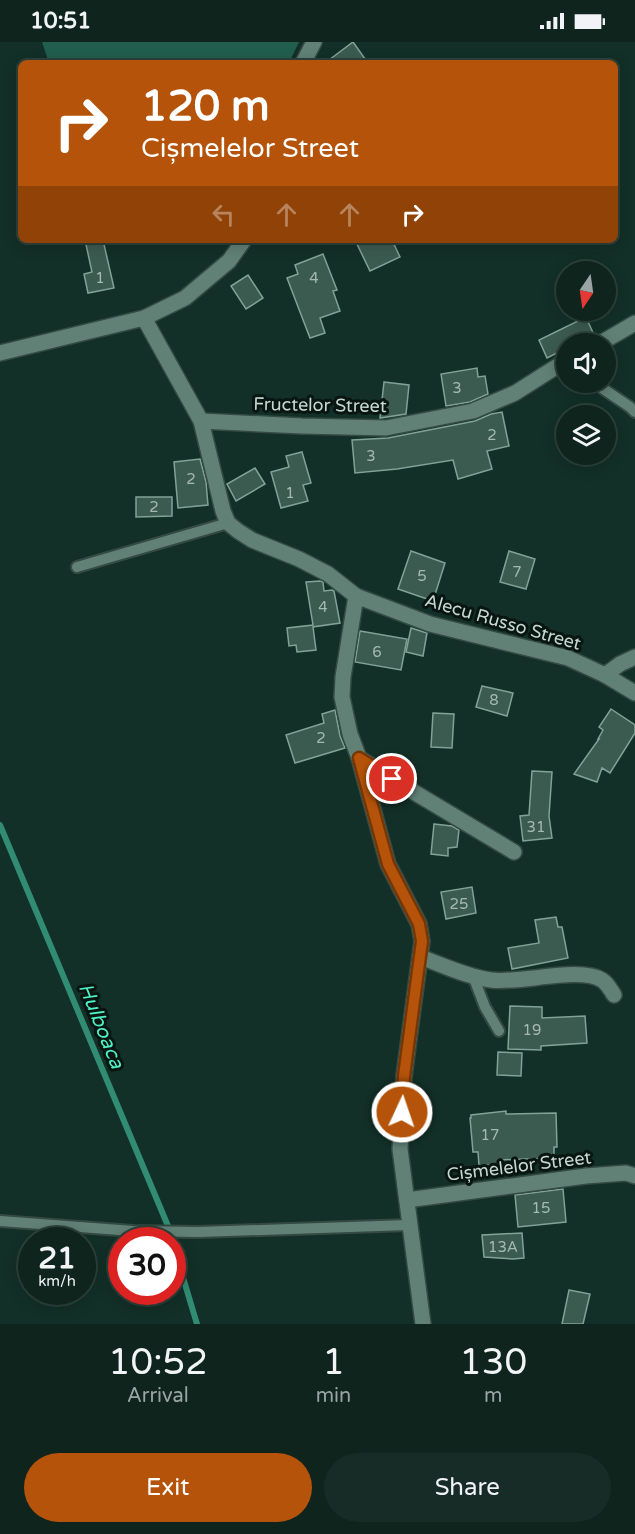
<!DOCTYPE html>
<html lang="en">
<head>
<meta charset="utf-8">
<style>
  :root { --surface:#0e241d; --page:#172c26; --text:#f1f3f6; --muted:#9ba4a4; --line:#2e413b; --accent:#b45309 }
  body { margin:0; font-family:"Varela Round",sans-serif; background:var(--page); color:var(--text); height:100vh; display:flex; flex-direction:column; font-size:22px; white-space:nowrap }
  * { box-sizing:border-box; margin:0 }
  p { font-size:20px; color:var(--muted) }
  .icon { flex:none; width:33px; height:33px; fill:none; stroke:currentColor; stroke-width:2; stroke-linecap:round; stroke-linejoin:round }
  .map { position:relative; height:1282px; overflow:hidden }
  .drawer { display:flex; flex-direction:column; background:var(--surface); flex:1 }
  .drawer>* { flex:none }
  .guide { position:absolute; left:18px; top:18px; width:600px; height:183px; border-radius:9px; box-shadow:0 3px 15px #0003,0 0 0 2px var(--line); background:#b45309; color:#fff; overflow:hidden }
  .needle { width:39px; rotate:193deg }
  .tools { position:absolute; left:556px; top:219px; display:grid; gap:12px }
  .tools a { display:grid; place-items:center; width:60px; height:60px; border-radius:50%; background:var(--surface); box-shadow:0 3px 15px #0003,0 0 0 2px var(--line); font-size:30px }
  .speed { position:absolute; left:18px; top:1185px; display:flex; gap:12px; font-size:30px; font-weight:700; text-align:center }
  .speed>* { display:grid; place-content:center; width:78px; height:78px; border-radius:50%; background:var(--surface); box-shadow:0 3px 15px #0003,0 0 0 2px var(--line); line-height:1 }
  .speed small { font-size:15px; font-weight:400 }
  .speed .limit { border:9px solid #d22; background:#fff; color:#111 }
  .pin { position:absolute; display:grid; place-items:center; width:51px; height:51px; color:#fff; margin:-26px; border:3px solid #fff; border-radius:50%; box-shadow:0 2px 6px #0007 }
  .me { position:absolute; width:66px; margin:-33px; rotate:3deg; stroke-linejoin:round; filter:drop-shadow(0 0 4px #0008) }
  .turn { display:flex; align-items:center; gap:21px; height:126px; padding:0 24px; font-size:27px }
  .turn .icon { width:78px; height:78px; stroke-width:2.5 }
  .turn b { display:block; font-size:42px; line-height:51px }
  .lanes { display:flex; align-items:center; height:57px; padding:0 24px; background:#0003; justify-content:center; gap:30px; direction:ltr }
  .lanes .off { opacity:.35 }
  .eta { display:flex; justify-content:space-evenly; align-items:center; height:102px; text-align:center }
  .eta b { font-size:36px; font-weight:600; line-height:42px }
  .cta { display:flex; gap:12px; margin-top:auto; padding:12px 24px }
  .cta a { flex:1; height:69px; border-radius:36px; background:var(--accent); color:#fff; font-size:24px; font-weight:600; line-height:69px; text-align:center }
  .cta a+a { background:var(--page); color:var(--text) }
  .status { display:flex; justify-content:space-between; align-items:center; height:42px; padding:0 30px; background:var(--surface); direction:ltr }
  .status svg { height:16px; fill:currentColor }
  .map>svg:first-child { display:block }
  .green { fill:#225e4d }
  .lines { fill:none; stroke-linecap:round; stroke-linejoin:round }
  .stream { stroke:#318c73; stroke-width:6 }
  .building { fill:#3c5b50; stroke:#81a296; stroke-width:1.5 }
  .lane-casing { stroke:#344a42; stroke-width:14 }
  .street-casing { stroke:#344a42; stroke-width:18 }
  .lane { stroke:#618176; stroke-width:10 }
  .street { stroke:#618176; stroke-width:15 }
  .route-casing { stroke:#753606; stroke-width:15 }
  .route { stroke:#b45309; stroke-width:10 }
  .labels { text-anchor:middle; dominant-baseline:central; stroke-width:6; stroke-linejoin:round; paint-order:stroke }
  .number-label { font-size:15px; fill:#a4b9b1 }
  .street-label { font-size:18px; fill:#c7d8d1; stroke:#091511 }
  .water-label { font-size:20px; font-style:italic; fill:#4df2c5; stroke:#091511 }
</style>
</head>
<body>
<div class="status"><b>10:51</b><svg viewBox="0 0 49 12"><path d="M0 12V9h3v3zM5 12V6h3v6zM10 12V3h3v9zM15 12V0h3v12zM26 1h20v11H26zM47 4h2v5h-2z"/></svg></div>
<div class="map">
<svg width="635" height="1282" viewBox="0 0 635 1282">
  <rect width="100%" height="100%" fill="#123027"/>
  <path class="green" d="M 42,0 L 299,0 L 289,21 L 49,21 Z"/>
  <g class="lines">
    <g class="stream">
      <path d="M 0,783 L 168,1184 L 172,1198"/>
      <path d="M 172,1199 L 197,1282"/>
    </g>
  </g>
  <g class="building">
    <path d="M 353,0 L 368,21 L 325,21 Z"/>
    <path d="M 85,198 L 103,198 L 114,246 L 88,251 L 84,232 L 92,230 Z"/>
    <path d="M 355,198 L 392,198 L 400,215 L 370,229 Z"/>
    <path d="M 323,212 L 337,248 L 333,249 L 340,269 L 320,276 L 325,291 L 310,296 L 287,236 L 298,232 L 295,223 Z"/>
    <path d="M 248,233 L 263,256 L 246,267 L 231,244 Z"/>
    <path d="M 586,275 L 594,293 L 576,302 L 567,302 L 567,306 L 547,316 L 539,298 Z"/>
    <path d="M 477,326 L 478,335 L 485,334 L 488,352 L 470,360 L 446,364 L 441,332 Z"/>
    <path d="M 384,340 L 409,343 L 406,372 L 380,376 Z"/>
    <path d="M 502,370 L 509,404 L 487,409 L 492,427 L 458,437 L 453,418 L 397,427 L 355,431 L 352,398 L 388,396 L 475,379 L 491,372 Z"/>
    <path d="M 302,410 L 311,441 L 303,443 L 308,459 L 281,466 L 271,430 L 289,425 L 286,414 Z"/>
    <path d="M 200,417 L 206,440 L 208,463 L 178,466 L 174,420 Z"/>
    <path d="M 255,426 L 265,442 L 236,459 L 227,442 Z"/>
    <path d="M 136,455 L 172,455 L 172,474 L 136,475 Z"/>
    <path d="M 411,509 L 445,521 L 433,559 L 398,547 Z"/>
    <path d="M 509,509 L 535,517 L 526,547 L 500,540 Z"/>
    <path d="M 320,539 L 323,540 L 324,549 L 332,548 L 334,549 L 340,581 L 313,585 L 316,608 L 297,610 L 296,603 L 289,604 L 287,586 L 313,583 L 306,540 Z"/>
    <path d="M 411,586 L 427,591 L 423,614 L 406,610 Z"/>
    <path d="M 360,589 L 407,597 L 401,628 L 355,620 Z"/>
    <path d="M 482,644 L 513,651 L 507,674 L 476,665 Z"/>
    <path d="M 611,667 L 635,683 L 635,691 L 610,731 L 602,726 L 597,740 L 574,732 L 599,697 L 598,697 L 603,688 L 599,685 Z"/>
    <path d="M 335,668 L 340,694 L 345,706 L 295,721 L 286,693 L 324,681 L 322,672 Z"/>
    <path d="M 433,671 L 454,672 L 452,706 L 431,705 Z"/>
    <path d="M 532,729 L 552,730 L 549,774 L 552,796 L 523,799 L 520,774 L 529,773 Z"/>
    <path d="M 434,782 L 452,784 L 459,788 L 457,805 L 448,806 L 448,814 L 431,812 Z"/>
    <path d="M 472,845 L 476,871 L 446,877 L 441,850 Z"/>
    <path d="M 556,875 L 558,885 L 562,885 L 568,916 L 512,927 L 508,906 L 539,901 L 535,878 Z"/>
    <path d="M 510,964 L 542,965 L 542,976 L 585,974 L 587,1001 L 541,1004 L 541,1008 L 508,1007 Z"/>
    <path d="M 498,1010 L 522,1011 L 521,1034 L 497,1033 Z"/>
    <path d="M 506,1069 L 506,1072 L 556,1071 L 557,1105 L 554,1105 L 554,1116 L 498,1118 L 499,1122 L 479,1124 L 478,1110 L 473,1110 L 470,1076 L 471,1076 L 471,1073 Z"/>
    <path d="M 563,1147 L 566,1180 L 518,1185 L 515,1153 Z"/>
    <path d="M 522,1191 L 524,1216 L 513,1217 L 484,1215 L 482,1193 Z"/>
    <path d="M 569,1248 L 590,1252 L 583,1282 L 562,1282 Z"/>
  </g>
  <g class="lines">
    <g class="lane-casing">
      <g id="lane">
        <path d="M 593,340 L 630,365 L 635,370"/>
        <path d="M 77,525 L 228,481"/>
        <path d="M 473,934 L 485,965 L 499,989"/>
        <path d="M 0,1179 L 133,1189 L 198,1190 L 409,1183"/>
      </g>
    </g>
    <g class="street-casing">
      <g id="street">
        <path d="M 303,21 L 314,0"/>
        <path d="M 144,276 L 201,379 L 223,469 L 228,481 L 238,489 L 252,498 L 299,517 L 328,532 L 356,554 L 430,582 L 568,616 L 605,633 L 635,651"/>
        <path d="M 599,302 L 635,281"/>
        <path d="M 0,311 L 144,276 L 185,256 L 229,219 L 244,198"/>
        <path d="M 201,379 L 302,384 L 386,386 L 473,369 L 515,351 L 567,318"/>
        <path d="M 356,554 L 343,635 L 342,655 L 350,692 L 359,716 L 388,822 L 419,882 L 422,899 L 404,1034 L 400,1107 L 423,1282"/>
        <path d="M 605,633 L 620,622 L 635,615"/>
        <path d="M 359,716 L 392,737 L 514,810"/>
        <path d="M 420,915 C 443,923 467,935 491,938 C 520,942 580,924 602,938 C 607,941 611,948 614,953"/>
        <path d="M 407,1158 L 586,1134 L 626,1131 L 635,1134"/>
      </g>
    </g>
    <use href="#lane" class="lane"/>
    <use href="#street" class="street"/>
  </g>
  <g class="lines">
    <g class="route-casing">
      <path id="route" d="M 392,737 L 359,716 L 388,822 L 419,882 L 422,899 L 404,1034 L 402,1070"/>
    </g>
    <use href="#route" class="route"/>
  </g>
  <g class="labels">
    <g class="number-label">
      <text x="100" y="236">1</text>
      <text x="314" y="236">4</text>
      <text x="457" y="346">3</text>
      <text x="492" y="393">2</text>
      <text x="371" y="414">3</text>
      <text x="191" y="437">2</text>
      <text x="290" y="451">1</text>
      <text x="154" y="465">2</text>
      <text x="517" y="530">7</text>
      <text x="422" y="534">5</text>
      <text x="323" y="565">4</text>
      <text x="377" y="610">6</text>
      <text x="494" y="658">8</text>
      <text x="321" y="696">2</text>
      <text x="536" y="785">31</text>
      <text x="459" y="862">25</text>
      <text x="532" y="988">19</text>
      <text x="490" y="1093">17</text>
      <text x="541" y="1166">15</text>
      <text x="503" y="1205">13A</text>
    </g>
    <g class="street-label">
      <text transform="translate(320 363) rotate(1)">Fructelor Street</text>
      <text transform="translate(503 580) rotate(16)">Alecu Russo Street</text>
      <text transform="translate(519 1124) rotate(-7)">Cișmelelor Street</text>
    </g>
    <g class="water-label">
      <text transform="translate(101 984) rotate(68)">Hulboaca</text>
    </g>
  </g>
</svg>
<div class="tools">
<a><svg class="needle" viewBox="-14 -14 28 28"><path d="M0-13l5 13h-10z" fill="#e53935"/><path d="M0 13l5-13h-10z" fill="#9ba4a4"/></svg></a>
<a><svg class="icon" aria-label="sound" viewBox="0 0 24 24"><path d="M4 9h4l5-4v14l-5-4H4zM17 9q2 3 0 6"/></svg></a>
<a><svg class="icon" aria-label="layers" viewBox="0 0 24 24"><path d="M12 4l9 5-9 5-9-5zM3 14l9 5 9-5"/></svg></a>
</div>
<div class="speed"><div>21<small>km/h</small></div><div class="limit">30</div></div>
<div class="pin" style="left:392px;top:737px;background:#d93025"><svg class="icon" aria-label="arrive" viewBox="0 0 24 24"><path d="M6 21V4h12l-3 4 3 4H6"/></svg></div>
<svg class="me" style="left:402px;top:1070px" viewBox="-20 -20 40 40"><circle r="17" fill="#b45309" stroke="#fff" stroke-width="3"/><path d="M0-11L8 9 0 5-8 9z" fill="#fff"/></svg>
<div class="guide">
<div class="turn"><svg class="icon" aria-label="right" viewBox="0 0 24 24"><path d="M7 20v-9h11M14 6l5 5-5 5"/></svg><div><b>120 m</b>Cișmelelor Street</div></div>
<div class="lanes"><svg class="icon off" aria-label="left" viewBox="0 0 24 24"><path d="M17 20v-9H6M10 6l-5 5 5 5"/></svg><svg class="icon off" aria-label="ahead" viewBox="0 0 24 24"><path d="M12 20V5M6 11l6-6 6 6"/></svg><svg class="icon off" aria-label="ahead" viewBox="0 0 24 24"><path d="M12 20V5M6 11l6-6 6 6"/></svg><svg class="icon" aria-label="right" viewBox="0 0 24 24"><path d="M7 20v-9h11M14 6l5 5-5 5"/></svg></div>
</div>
</div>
<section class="drawer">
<div class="eta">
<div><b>10:52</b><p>Arrival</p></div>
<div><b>1</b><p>min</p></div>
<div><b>130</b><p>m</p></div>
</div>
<div class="cta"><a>Exit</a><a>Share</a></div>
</section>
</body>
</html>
